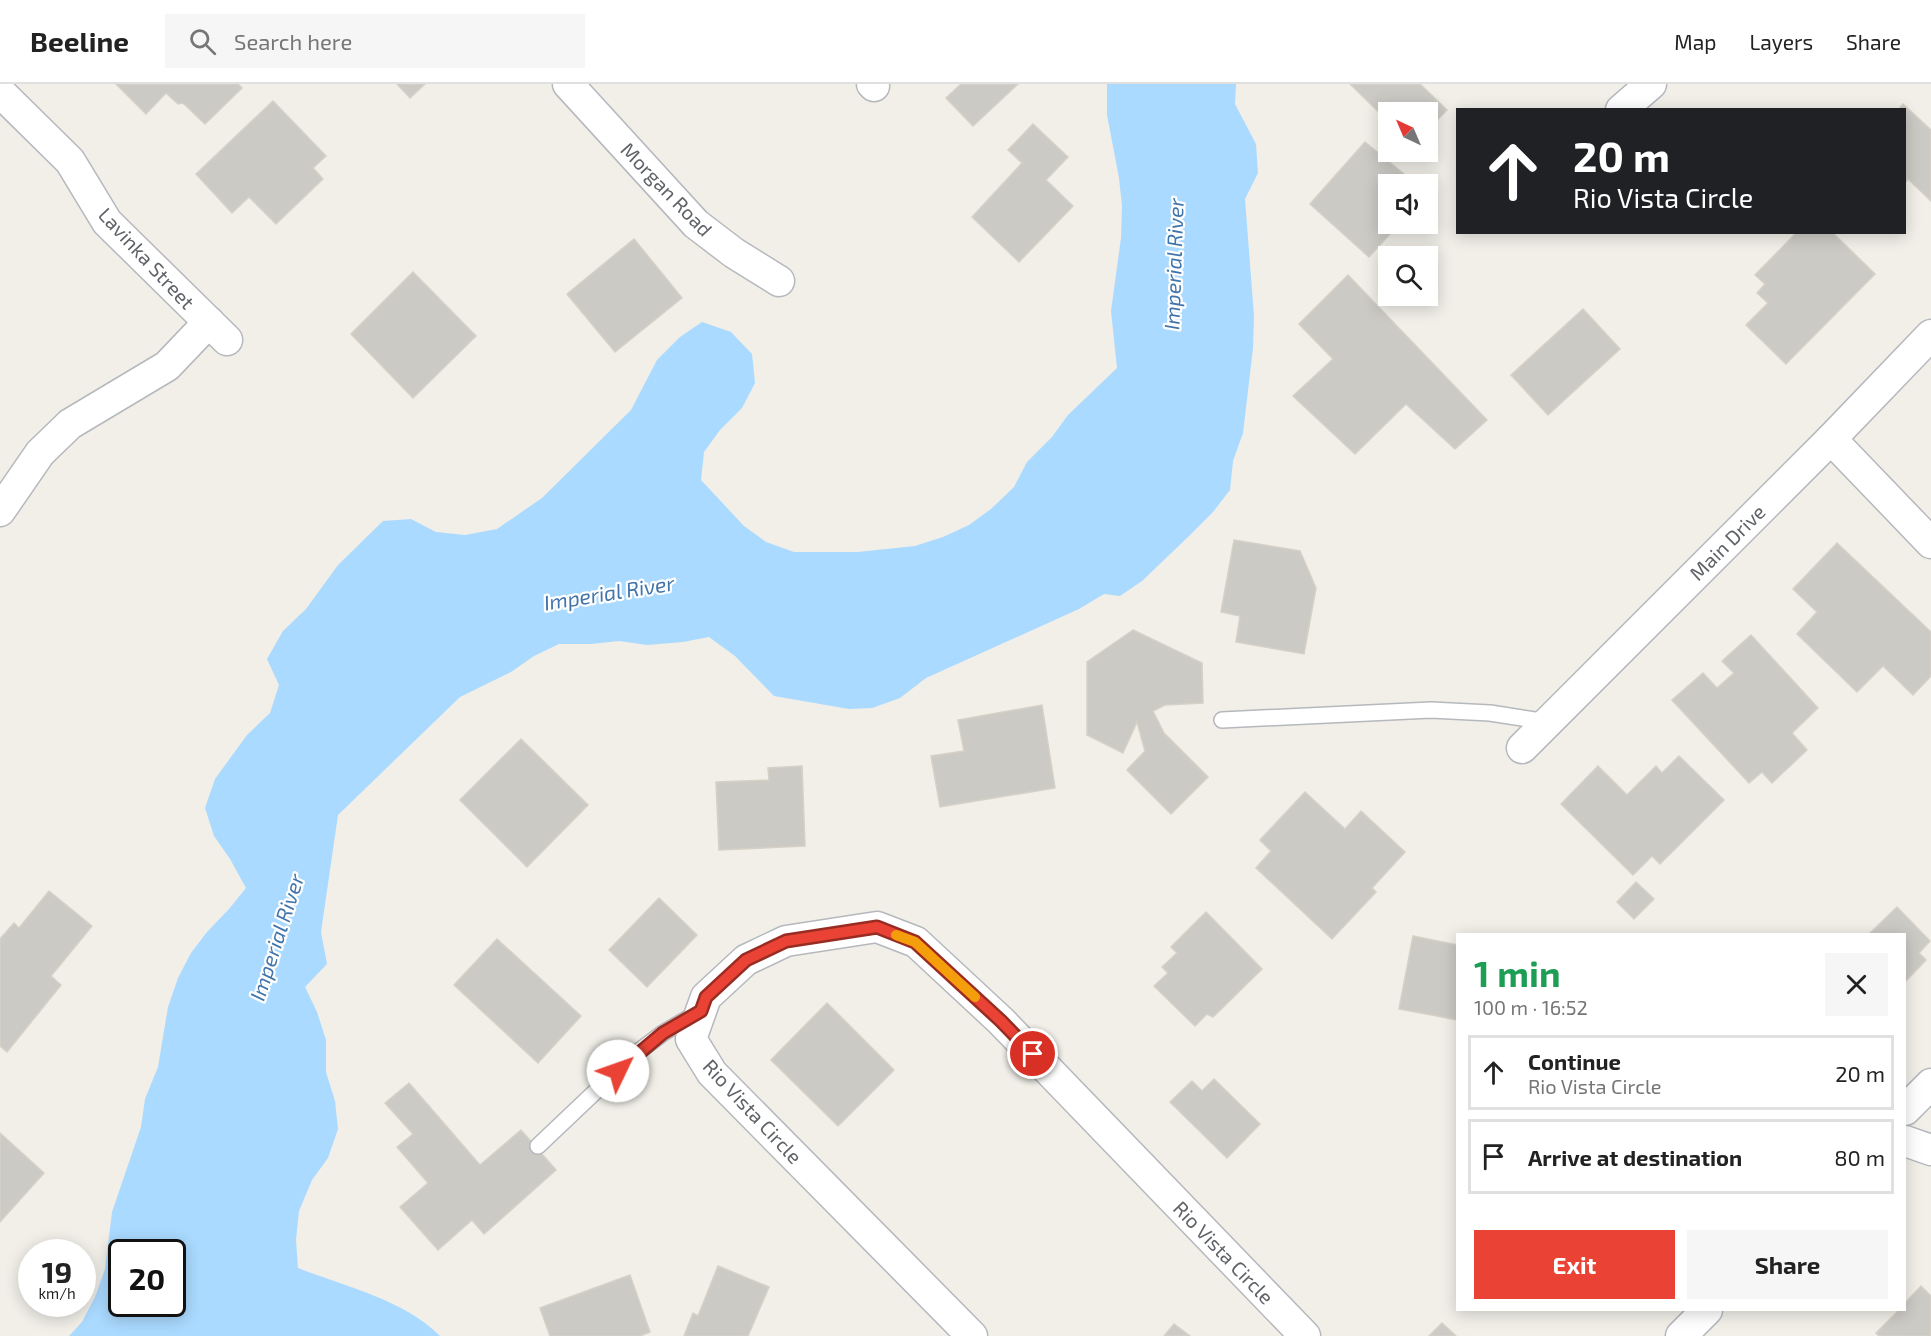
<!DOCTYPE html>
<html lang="en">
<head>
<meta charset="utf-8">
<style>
  :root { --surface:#fff; --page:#f6f6f6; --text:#222; --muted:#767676; --line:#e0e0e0; --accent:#ea4335 }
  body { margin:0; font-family:"Exo 2",sans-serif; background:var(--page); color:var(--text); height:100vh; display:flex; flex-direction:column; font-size:22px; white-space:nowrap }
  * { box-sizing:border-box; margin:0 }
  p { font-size:20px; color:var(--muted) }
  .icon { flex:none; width:33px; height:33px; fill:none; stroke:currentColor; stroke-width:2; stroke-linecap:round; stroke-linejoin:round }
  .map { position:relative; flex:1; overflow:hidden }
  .panel { position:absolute; left:1456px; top:849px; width:450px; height:378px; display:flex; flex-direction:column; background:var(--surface); border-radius:0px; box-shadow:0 3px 15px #0003 }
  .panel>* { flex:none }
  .guide { position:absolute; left:1456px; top:24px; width:450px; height:126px; border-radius:0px; box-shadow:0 3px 15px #0003; background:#202124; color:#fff; overflow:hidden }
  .needle { width:39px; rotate:316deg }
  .tools { position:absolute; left:1378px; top:18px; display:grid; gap:12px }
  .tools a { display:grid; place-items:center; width:60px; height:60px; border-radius:0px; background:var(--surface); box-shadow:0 3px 15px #0003; font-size:30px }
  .speed { position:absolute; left:18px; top:1155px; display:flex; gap:12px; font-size:30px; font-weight:700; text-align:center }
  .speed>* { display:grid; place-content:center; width:78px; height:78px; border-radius:50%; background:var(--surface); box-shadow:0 3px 15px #0003; line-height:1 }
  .speed small { font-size:15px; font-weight:400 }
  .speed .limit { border:3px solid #111; border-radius:9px; background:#fff; color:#111 }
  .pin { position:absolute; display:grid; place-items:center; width:51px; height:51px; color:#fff; margin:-26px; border:3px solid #fff; border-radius:50%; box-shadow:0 2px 6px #0007 }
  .me { position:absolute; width:66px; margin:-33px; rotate:48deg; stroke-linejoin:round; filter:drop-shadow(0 0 4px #0008) }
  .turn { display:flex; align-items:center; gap:21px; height:126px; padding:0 18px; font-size:27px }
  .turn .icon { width:78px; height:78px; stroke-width:2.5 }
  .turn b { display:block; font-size:42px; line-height:51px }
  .round { display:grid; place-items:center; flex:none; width:63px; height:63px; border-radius:0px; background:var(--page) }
  .headline { display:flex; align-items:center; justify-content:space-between; height:102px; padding:0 18px }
  h1 { font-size:36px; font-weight:700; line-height:45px; color:#1e9e55 }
  .primary-button { display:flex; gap:12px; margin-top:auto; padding:12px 18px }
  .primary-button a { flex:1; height:69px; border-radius:0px; background:var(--accent); color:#fff; font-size:24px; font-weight:700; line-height:69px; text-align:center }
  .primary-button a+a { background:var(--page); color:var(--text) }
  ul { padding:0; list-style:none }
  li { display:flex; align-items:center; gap:18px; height:75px; margin:0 12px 9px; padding:0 6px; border:3px solid var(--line); border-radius:0px }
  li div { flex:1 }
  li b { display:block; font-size:22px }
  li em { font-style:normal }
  header { display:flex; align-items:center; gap:36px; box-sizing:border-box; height:84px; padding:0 30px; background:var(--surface); border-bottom:2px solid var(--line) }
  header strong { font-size:28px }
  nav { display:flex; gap:33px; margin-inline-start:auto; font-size:21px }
  .search { width:420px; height:54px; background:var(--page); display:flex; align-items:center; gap:15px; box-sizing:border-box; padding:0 21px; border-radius:0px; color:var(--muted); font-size:22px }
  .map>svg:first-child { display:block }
  .water { fill:#aadaff; fill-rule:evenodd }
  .building { fill:#cccac5; stroke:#d6d1c6; stroke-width:1.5 }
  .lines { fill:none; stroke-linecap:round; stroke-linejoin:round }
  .lane-casing { stroke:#b5b8bc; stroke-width:18 }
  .street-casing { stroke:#b5b8bc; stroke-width:33 }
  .lane { stroke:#fff; stroke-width:15 }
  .street { stroke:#fff; stroke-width:30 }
  .route-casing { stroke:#982c22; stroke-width:15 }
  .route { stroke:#ea4335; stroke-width:10 }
  .slow { stroke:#f59e0b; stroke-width:10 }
  .labels { text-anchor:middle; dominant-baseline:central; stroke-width:4.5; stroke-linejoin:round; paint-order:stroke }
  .street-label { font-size:20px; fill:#5f6368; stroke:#fff }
  .water-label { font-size:21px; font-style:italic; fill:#4174aa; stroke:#fff }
</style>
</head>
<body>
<header>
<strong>Beeline</strong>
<div class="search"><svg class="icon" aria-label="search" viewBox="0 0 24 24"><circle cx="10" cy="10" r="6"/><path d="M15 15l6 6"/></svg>Search here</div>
<nav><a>Map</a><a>Layers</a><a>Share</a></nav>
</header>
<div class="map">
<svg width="1931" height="1252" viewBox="0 0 1931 1252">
  <rect width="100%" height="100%" fill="#f1efe8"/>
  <path class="water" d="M 1107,0 L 1236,0 L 1235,20 L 1256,60 L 1258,89 L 1245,115 L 1254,232 L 1253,264 L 1243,349 L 1233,377 L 1230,406 L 1213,428 L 1188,453 L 1142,497 L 1120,512 L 1104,510 L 1079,525 L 926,594 L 900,614 L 872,624 L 849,625 L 774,612 L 735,572 L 709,553 L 683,558 L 647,561 L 619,557 L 591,560 L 559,560 L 534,572 L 511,588 L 460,613 L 338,731 L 321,848 L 327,880 L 305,903 L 317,928 L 326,956 L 326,988 L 335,1017 L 338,1045 L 328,1074 L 312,1096 L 299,1127 L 296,1156 L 298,1184 C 344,1202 405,1216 440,1252 L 69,1252 L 82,1238 L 95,1213 L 105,1185 L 112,1128 L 141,1043 L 145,1015 L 158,983 L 168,923 L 178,894 L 191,869 L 207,848 L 229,825 L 246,804 L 230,775 L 214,752 L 205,724 L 215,695 L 247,651 L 270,629 L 279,601 L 267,575 L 283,547 L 306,525 L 338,481 L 383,437 L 411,435 L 436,448 L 465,451 L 497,445 L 542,414 L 631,326 L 657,276 L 680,253 L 702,238 L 731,248 L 752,270 L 755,299 L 742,324 L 720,346 L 704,368 L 701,396 L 744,442 L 766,458 L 794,468 L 858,468 L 915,462 L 943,453 L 969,441 L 991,425 L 1014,403 L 1027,378 L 1052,353 L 1068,331 L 1117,284 L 1111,227 L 1121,154 L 1122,122 L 1119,94 L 1107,31 ZM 122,1168 L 172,1168 L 172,1220 L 122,1220 Z"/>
  <g class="building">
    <path d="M 116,0 L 238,0 L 242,4 L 205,40 L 183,19 L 178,20 L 166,9 L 146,30 Z"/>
    <path d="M 397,0 L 425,0 L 410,14 Z"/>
    <path d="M 961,0 L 1018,0 L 973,42 L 946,14 Z"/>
    <path d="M 1350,0 L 1420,0 L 1447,26 L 1428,45 L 1428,28 L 1389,28 L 1389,38 Z"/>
    <path d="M 273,17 L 326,72 L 313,84 L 323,95 L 276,140 L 249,113 L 232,129 L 196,90 Z"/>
    <path d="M 1903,20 L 1931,46 L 1931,117 L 1908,95 L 1905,99 L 1905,26 L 1898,26 Z"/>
    <path d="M 1033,40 L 1068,73 L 1046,96 L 1073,122 L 1019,178 L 972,133 L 1022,79 L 1008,66 Z"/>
    <path d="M 1365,58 L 1416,100 L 1389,100 L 1389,140 L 1399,140 L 1369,173 L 1310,120 Z"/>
    <path d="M 1797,148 L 1836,148 L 1834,150 L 1875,190 L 1786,280 L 1746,241 L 1768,219 L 1757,209 L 1765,200 L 1755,191 Z"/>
    <path d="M 634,155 L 682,214 L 615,268 L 567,210 Z"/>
    <path d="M 413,188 L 476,252 L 413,314 L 351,250 Z"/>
    <path d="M 1348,191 L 1487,336 L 1455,365 L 1406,320 L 1355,370 L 1293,312 L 1333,275 L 1299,240 Z"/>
    <path d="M 1583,225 L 1620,265 L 1548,331 L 1511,291 Z"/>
    <path d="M 1234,456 L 1300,467 L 1316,504 L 1304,570 L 1236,558 L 1240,532 L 1221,528 Z"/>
    <path d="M 1837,459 L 1931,548 L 1931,592 L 1913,611 L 1883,582 L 1857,608 L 1797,550 L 1817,528 L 1793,505 Z"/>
    <path d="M 1133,546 L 1202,579 L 1203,619 L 1165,621 L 1153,627 L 1164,649 L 1208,693 L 1171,730 L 1127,686 L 1145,667 L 1137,638 L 1123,669 L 1087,651 L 1087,578 Z"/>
    <path d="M 1751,551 L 1818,624 L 1792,649 L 1807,666 L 1772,699 L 1762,688 L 1749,699 L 1672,616 L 1703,589 L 1717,604 L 1734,589 L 1722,577 Z"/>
    <path d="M 1042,621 L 1055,704 L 940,723 L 931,672 L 964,667 L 958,636 Z"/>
    <path d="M 521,655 L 588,721 L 527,783 L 460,716 Z"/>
    <path d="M 1679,672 L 1724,716 L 1660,780 L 1652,772 L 1633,791 L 1561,720 L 1598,682 L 1627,711 L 1656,682 L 1662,689 Z"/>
    <path d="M 802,682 L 805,762 L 719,766 L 716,698 L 769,696 L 768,684 Z"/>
    <path d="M 1305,708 L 1345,745 L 1361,727 L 1405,768 L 1372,804 L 1376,808 L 1332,855 L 1256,784 L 1271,767 L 1260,756 Z"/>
    <path d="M 1636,798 L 1654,815 L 1634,835 L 1617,818 Z"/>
    <path d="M 49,807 L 92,842 L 51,892 L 61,901 L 7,968 L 0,962 L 0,855 L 14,839 L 19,844 Z"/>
    <path d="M 659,814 L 697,851 L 647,903 L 609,866 Z"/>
    <path d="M 1897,823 L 1930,857 L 1919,869 L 1926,876 L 1905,898 L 1905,850 L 1869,850 Z"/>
    <path d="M 1206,828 L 1262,885 L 1213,933 L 1207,930 L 1195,942 L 1154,902 L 1168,889 L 1162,883 L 1177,869 L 1171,863 Z"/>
    <path d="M 1413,852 L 1458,861 L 1458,936 L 1399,925 Z"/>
    <path d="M 497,855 L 581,932 L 538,979 L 454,901 Z"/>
    <path d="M 827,919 L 894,986 L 838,1042 L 771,976 Z"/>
    <path d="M 1214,995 L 1260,1040 L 1227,1074 L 1170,1018 L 1192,997 L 1202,1007 Z"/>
    <path d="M 409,999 L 480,1081 L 521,1046 L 556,1086 L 484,1150 L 472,1136 L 438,1166 L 400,1123 L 428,1099 L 397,1063 L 413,1050 L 385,1019 Z"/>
    <path d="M 0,1049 L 44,1089 L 0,1138 Z"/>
    <path d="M 718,1182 L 769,1203 L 748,1252 L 684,1252 L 693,1229 L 698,1232 Z"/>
    <path d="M 630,1191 L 650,1248 L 640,1252 L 550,1252 L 540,1224 Z"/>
    <path d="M 1921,1202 L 1931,1212 L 1931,1252 L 1879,1252 L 1876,1249 L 1899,1226 L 1905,1226 L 1905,1219 Z"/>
    <path d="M 1442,1239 L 1456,1252 L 1429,1252 Z"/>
    <path d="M 1174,1240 L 1190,1252 L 1164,1252 Z"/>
  </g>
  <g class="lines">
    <g class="lane-casing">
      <g id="lane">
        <path d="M 1222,636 L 1431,626 L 1490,629 L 1548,638"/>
        <path d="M 538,1062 L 634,971 L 663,949 L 699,928"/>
      </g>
    </g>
    <g class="street-casing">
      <g id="street">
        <path d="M 568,0 L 696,140 L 734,169 L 779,197"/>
        <path d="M 872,0 L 874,2"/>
        <path d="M 0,8 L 70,77 L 107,138 L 227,256"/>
        <path d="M 1621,26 L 1651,0"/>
        <path d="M 1831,355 L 1931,459"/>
        <path d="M 0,427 L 40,369 L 70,340 L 167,282 L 209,238"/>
        <path d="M 1522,664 L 1831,355 L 1931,251"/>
        <path d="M 1905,1026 L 1931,1000"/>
        <path d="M 1905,1057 L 1931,1066"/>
        <path d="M 972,1252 L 712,989 L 691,955 L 706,913 L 746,876 L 786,857 L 877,843 L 916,858 L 1001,937 L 1305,1252"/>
        <path d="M 1681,1252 L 1707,1226"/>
      </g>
    </g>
    <use href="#lane" class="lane"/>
    <use href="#street" class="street"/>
  </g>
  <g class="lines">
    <g class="route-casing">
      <path id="route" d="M 618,987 L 663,949 L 701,927 L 706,913 L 746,876 L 786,857 L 877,843 L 915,858 L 1001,937 L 1033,970"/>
    </g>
    <use href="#route" class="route"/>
    <path class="slow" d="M 896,851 L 915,858 L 975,913"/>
  </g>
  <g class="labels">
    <g class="street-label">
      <text transform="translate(667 105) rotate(46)">Morgan Road</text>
      <text transform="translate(147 174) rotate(47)">Lavinka Street</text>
      <text transform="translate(1727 458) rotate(-45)">Main Drive</text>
      <text transform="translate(753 1027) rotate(47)">Rio Vista Circle</text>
      <text transform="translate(1224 1168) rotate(46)">Rio Vista Circle</text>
    </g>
    <g class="water-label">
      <text transform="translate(1173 180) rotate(-88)">Imperial River</text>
      <text transform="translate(609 508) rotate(-9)">Imperial River</text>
      <text transform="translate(276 853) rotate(-72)">Imperial River</text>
    </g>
  </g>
</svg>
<div class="tools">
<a><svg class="needle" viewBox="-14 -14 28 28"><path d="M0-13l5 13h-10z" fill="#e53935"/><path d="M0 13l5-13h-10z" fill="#767676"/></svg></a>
<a><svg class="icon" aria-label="sound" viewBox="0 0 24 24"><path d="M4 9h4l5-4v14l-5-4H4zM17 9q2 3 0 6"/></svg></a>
<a><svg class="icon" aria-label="search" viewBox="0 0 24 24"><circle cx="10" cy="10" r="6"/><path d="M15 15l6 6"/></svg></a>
</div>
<div class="speed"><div>19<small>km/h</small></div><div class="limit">20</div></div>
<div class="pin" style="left:1033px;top:970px;background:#d93025"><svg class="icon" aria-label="arrive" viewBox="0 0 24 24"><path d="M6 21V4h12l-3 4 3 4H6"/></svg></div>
<svg class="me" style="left:618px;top:987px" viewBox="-20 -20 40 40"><circle r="19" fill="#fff"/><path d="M0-13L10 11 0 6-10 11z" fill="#ea4335"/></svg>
<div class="guide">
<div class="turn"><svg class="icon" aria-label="ahead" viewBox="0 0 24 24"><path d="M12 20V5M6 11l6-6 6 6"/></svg><div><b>20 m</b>Rio Vista Circle</div></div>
</div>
<section class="panel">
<div class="headline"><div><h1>1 min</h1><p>100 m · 16:52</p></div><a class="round"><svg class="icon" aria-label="close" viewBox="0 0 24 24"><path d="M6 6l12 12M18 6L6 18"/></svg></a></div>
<ul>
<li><svg class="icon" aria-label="ahead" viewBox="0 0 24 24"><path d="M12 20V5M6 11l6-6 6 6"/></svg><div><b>Continue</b><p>Rio Vista Circle</p></div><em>20 m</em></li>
<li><svg class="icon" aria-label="arrive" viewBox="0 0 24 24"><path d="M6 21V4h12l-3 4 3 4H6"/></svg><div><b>Arrive at destination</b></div><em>80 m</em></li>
</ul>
<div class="primary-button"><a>Exit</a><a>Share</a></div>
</section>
</div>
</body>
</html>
